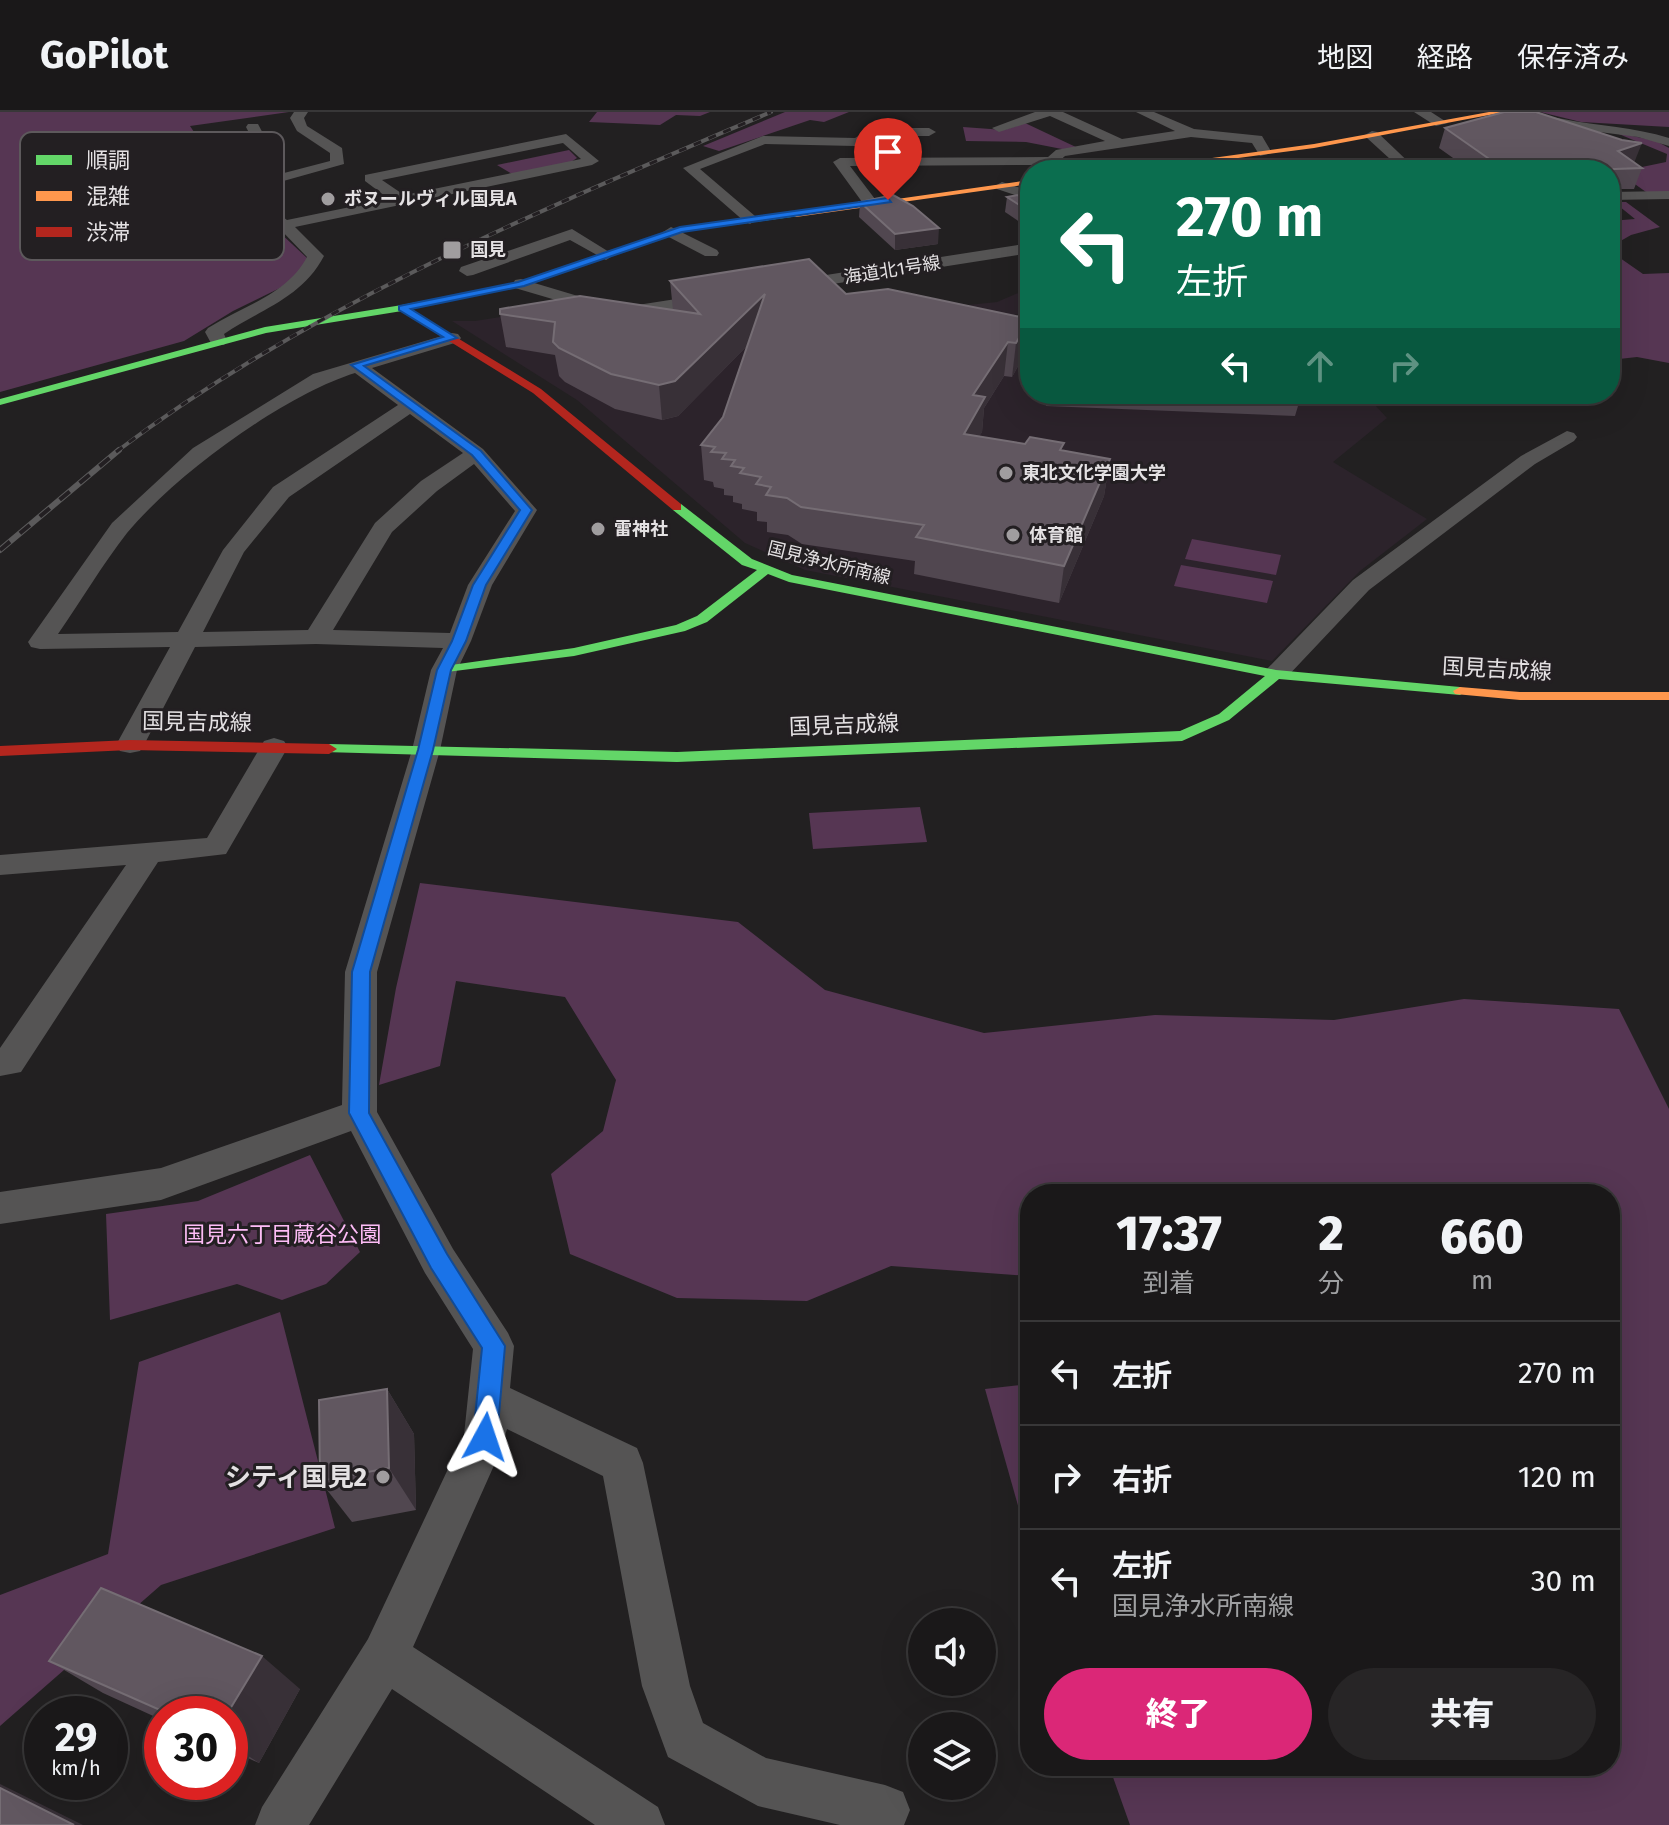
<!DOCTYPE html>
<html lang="ja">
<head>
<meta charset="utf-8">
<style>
  :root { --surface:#1a1819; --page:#272526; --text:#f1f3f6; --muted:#9fa0a2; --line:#383738; --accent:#db2777 }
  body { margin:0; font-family:"Fira Sans","Noto Sans JP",sans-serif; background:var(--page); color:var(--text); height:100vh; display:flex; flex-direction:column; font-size:30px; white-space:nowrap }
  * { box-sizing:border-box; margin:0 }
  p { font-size:26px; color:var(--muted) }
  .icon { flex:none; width:44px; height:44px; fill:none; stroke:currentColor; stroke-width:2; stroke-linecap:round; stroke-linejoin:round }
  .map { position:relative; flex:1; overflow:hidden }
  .details { position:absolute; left:1020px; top:1072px; width:600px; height:592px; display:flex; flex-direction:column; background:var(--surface); border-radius:32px; box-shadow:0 8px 32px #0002,0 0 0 2px var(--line) }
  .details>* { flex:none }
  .hud { position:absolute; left:1020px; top:48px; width:600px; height:244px; border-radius:32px; box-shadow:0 8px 32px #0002,0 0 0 2px var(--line); background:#0b6e4f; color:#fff; overflow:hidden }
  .buttons { position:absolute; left:908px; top:1496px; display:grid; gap:16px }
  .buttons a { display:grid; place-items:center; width:88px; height:88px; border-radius:50%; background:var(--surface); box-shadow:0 8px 32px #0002,0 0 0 2px var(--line); font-size:40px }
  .speed { position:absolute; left:24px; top:1584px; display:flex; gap:16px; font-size:40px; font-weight:700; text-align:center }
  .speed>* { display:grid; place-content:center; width:104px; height:104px; border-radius:50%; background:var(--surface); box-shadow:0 8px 32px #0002,0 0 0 2px var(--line); line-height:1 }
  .speed small { font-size:20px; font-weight:400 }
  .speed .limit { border:12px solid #d22; background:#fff; color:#111 }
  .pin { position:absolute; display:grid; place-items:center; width:68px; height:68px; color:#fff; margin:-82px -34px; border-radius:50% 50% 50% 0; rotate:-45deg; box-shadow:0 0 8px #0007 }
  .pin .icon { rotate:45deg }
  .me { position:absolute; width:88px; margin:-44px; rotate:5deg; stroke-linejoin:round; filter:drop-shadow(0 0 6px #0008) }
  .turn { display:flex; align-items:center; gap:28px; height:168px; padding:0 24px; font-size:36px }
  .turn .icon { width:104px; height:104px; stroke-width:2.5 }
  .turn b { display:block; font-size:56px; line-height:68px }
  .lanes { display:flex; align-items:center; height:76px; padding:0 24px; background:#0003; justify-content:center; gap:40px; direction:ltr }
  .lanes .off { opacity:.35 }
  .eta { display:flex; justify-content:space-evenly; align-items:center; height:136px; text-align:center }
  .eta b { font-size:48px; font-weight:800; line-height:56px }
  .cta { display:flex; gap:16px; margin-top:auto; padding:16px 24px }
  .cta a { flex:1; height:92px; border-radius:48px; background:var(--accent); color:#fff; font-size:32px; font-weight:800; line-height:92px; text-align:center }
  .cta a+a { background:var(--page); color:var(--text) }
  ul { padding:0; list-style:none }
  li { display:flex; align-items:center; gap:24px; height:104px; padding:0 24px; border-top:2px solid var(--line) }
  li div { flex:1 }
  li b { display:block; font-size:30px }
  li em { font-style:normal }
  header { display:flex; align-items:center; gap:48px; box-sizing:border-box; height:112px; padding:0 40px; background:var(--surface); border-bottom:2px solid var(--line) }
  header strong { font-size:38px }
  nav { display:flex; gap:44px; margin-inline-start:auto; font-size:28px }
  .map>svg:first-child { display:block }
  .built { fill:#2c232b }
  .green { fill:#563653 }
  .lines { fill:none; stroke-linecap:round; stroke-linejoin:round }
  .street { fill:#555454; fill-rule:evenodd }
  .fast { fill:#63d668; fill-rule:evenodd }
  .slow { fill:#ff974d; fill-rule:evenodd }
  .jam { fill:#b3261e; fill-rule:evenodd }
  .rail-far1-casing { stroke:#5b5a5b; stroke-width:4 }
  .rail-casing { stroke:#5b5a5b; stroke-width:6 }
  .rail-far1 { stroke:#231f22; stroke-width:3; stroke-dasharray:8; stroke-linecap:butt }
  .rail { stroke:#231f22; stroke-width:4; stroke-dasharray:13; stroke-linecap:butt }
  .wall { fill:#514750 }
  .shaded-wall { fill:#383037 }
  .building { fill:#615760; stroke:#756d74; stroke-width:2 }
  .route { fill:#1a73e8; stroke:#114b97; stroke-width:2 }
  .poi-dot { fill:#a09d9f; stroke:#231f22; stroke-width:3 }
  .labels { text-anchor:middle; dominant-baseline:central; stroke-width:6; stroke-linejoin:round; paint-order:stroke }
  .far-poi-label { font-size:18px; font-weight:bold; fill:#e4e1e3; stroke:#231f22; text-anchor:start }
  .far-street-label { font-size:18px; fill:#e4e1e3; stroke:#231f22 }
  .street-label { font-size:22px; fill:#e4e1e3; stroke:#231f22 }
  .park-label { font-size:22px; fill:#fdbcf6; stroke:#231f22 }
  .near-poi-label { font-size:26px; font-weight:bold; fill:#e4e1e3; stroke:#231f22; text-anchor:end }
  .key { fill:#231f22; stroke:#5d595c; stroke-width:2 }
  .key-label { font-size:22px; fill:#e4e1e3 }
</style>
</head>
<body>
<header>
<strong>GoPilot</strong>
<nav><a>地図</a><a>経路</a><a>保存済み</a></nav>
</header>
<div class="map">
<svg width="1669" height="1713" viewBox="0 0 1669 1713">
  <rect width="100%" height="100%" fill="#222021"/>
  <path class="built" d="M 1030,176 L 1030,200 L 994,207 L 990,223 L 1030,224 L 1030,282 L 1326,282 L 1375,293 L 1387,306 L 1333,350 L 1427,407 L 1360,459 L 1272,549 L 805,458 L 745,431 L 577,288 L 452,209 L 475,209 L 552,197 L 607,206 L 968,193 L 997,190 Z"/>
  <g class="green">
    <path d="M 0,0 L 289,0 L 190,14 L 230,74 L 307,146 L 301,161 L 282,175 L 233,199 L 184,229 L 0,280 Z"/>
    <path d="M 597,0 L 710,0 L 700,4 L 676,3 L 660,13 L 589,10 Z"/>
    <path d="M 785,0 L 849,0 L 824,10 L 810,8 L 719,39 L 703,34 Z"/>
    <path d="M 1540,0 L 1669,0 L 1669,15 L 1581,10 Z"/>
    <path d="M 1025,11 L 1078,36 L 1067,38 L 1026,30 L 966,29 L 963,15 L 1004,18 Z"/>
    <path d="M 1614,20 L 1656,29 L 1669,36 L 1669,80 L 1646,80 L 1618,60 L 1666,50 L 1667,42 Z"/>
    <path d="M 569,38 L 577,46 L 571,50 L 512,62 L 497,53 Z"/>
    <path d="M 1270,46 L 1280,58 L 1164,58 Z"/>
    <path d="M 1614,90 L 1626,90 L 1660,115 L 1631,123 L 1610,135 L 1610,109 L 1635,107 Z"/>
    <path d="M 1610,139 L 1643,162 L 1669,161 L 1669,251 L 1637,245 L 1610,248 Z"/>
    <path d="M 1192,427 L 1281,443 L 1276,463 L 1185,447 Z"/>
    <path d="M 1181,453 L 1273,469 L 1267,491 L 1174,474 Z"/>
    <path d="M 920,695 L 927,730 L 813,737 L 809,701 Z"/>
    <path d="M 420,771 L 738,810 L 825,878 L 984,921 L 1155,903 L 1334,908 L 1464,887 L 1619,897 L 1669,997 L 1669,1713 L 1130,1713 L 1109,1654 L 1610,1654 L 1610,1082 L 1030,1082 L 1030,1164 L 891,1154 L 807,1189 L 677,1186 L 570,1142 L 551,1062 L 603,1019 L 616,968 L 565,885 L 456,869 L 440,954 L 379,973 L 396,876 Z"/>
    <path d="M 310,1043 L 360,1140 L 326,1172 L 282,1188 L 237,1172 L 110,1208 L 106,1102 L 198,1089 Z"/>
    <path d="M 280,1200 L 335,1416 L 161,1473 L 0,1614 L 0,1483 L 108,1442 L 139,1250 Z"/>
    <path d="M 1030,1272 L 1030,1436 L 985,1277 Z"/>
  </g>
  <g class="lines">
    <g class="street">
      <path d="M 294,0 L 308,0 L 304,6 L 307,14 L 342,36 L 344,52 L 248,79 L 287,108 L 389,87 L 365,69 L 365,63 L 566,22 L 599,49 L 592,53 L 295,115 L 324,144 C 302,186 261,197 224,222 L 227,229 L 224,233 L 212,233 L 205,220 L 208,216 C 242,194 287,183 307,145 L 279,116 L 230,77 L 271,64 L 246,15 L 248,12 L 258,12 L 284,61 L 330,49 L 330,41 L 297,19 L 290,6 ZM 563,31 L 581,47 L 404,83 L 382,68 Z"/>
      <path d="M 1035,0 L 1063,0 L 1122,27 L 1175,19 L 1136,0 L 1154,0 L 1194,17 L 1262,24 L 1272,41 L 1260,44 L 1252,31 L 1191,25 L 1065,44 L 1049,58 L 1033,58 L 1037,53 L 850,54 L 878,91 L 870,96 L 865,94 L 833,50 L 840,46 L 1048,45 L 1056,38 L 1105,29 L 1050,4 L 999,20 L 992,16 Z"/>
      <path d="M 1414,0 L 1431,0 L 1448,11 L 1436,14 Z"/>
      <path d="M 1512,0 C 1531,0 1545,4 1563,7 C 1599,14 1634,15 1669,26 L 1669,34 L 1638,25 L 1561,15 Z"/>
      <path d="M 871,16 L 929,16 L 936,20 L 929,24 L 875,24 L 872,30 L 855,34 L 765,32 L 700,57 L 755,104 L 758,107 L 750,112 L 745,110 L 683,56 L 763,24 L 855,26 Z"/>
      <path d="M 1372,19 L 1377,20 L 1417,58 L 1402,58 L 1367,26 L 1365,23 Z"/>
      <path d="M 1002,70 L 1030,79 L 1030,88 L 997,77 L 995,74 Z"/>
      <path d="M 1669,79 L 1669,87 L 1610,88 L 1610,80 Z"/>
      <path d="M 671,115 L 717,138 L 719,141 L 717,144 L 705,144 L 665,123 L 663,120 Z"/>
      <path d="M 572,117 L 614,143 L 606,148 L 570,128 L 473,163 L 467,164 L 459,159 L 461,155 Z"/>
      <path d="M 1030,131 L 1030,141 L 788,179 L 780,174 L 788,169 Z"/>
      <path d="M 521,167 L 618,196 L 715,181 L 724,186 L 715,191 L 617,206 L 515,176 L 513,172 L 515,168 Z"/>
      <path d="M 452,221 L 458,222 L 461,226 L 458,230 L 372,256 L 483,337 L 537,398 L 492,473 L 471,529 L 457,558 L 440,638 L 377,860 L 377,1000 L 453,1137 L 508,1221 L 514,1234 L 510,1276 L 637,1336 L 643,1351 L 690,1574 L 703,1611 L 766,1646 L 885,1673 L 903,1680 L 910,1698 L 904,1713 L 840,1713 L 758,1694 L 668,1645 L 642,1574 L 603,1364 L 507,1317 L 500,1340 L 413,1535 L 658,1695 L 665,1713 L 595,1713 L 392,1577 L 309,1713 L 255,1713 L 262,1695 L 368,1527 L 464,1323 L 473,1237 L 425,1161 L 351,1019 L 161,1088 L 0,1112 L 0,1080 L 161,1056 L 342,993 L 345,860 L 412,638 L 431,558 L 443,536 L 316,532 L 195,535 L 144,633 L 140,639 L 130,641 L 120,639 L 116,633 L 170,535 L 40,537 L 31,535 L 28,530 L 112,411 L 193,336 L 313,262 ZM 355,261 L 398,293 L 273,375 L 223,438 L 178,520 L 58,522 C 81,489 102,453 127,421 C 175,363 284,283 355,261 ZM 410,302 L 463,341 L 421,369 L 375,411 L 308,518 L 203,520 L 244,440 L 289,385 ZM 474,352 L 515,399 L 468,473 L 450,521 L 333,518 L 392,420 L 437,379 Z"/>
      <path d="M 1567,319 L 1574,321 L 1577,325 L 1574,329 L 1535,352 L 1369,478 L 1285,567 L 1267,567 L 1263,562 L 1267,557 L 1353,468 L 1521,344 Z"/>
      <path d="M 274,626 L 284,629 L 288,635 L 226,742 L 158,750 L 21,960 L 0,964 L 0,936 L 126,753 L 0,763 L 0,743 L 207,726 L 264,629 Z"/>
    </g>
    <g class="fast">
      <path d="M 796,99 L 799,104 L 681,120 L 524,174 L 402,199 L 266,221 L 0,293 L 0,287 L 265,215 L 402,193 L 519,170 L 680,115 Z"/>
      <path d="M 673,392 L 681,392 L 752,447 L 792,463 L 1276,558 L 1460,575 L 1467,579 L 1460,583 L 1279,567 L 1229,608 L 1182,629 L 677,650 L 324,640 L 324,634 L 329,632 L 677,640 L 1180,619 L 1219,602 L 1265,564 L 789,470 L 768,462 L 707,510 L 685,519 L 574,544 L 439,561 L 437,558 L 444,554 L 574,536 L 676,513 L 697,504 L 757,458 L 742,453 L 673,398 Z"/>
    </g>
    <g class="slow">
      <path d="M 1489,0 L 1505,0 L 1314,36 L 1148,58 L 1125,58 L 1314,32 Z"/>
      <path d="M 1030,68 L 1030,72 L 796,105 L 792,102 Z"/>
      <path d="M 1460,575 L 1520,580 L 1669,580 L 1669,588 L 1520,588 L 1455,582 L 1453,579 Z"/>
    </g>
    <g class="jam">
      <path d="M 399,194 L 405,194 L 541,277 L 681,392 L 681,398 L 673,398 L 533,281 L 399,198 Z"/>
      <path d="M 130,628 L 329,632 L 337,637 L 329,642 L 130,638 L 0,644 L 0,634 Z"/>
    </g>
    <g class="rail-far1-casing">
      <path id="rail-far1" d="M 116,340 C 313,191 546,96 771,0"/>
    </g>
    <g class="rail-casing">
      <path id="rail" d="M 0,438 L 119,338"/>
    </g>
    <use href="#rail-far1" class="rail-far1"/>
    <use href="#rail" class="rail"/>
  </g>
  <g class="wall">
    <path d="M 1445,16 L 1635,51 L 1642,56 L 1634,77 L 1610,77 L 1610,58 L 1470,58 L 1439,36 Z"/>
    <path d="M 1030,81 L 1030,117 L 1005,100 L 1007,85 Z"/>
    <path d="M 860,90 L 938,132 L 895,138 L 859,105 Z"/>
    <path d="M 670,169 L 846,182 L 1030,207 L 1026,240 L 1012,265 L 1004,264 L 984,296 L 982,320 L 979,324 L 1110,347 L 1104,384 L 1059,491 L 914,462 L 915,449 L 802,432 L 788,423 L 767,420 L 767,410 L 757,409 L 757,400 L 742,397 L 742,392 L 733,390 L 733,384 L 724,383 L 724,377 L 714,375 L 713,370 L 704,368 L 701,333 L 723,305 L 747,234 L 678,304 L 662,308 L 615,297 L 565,270 L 559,264 L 555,243 L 506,235 L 500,202 L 673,198 Z"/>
    <path d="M 1046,282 L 1339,282 L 1336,293 L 1298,294 L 1295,304 L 1046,294 Z"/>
    <path d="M 387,1277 L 414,1322 L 416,1398 L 352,1410 L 320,1369 Z"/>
    <path d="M 49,1549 L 300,1577 L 259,1651 L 230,1638 L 230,1602 L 162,1602 L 162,1608 L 103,1581 Z"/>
  </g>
  <g class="shaded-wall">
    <path d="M 1642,31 L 1634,51 L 1618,39 Z"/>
    <path d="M 939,116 L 938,132 L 895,138 L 895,122 Z"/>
    <path d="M 765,182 L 766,215 L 678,304 L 662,308 L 659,273 Z"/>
    <path d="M 1030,207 L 1026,240 L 1012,265 L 1016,231 Z"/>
    <path d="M 1008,230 L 1004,264 L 984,296 L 982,320 L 961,357 L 964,322 L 973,283 Z"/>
    <path d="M 1110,347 L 1104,384 L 1059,491 L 1064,454 Z"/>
    <path d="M 387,1277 L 414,1322 L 416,1398 L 389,1356 Z"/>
    <path d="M 262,1544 L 300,1577 L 259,1651 L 230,1632 L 230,1602 L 227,1602 Z"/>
    <path d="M 0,1672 L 83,1713 L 74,1713 L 0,1676 Z"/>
  </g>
  <g class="building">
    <path d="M 1504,0 L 1536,0 L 1622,28 L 1642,31 L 1618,39 L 1642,56 L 1586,58 L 1505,58 L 1445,16 Z"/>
    <path d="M 1030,81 L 1030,100 L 1007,85 Z"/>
    <path d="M 893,83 L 913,94 L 939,116 L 895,122 L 860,90 Z"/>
    <path d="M 809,147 L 846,182 L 888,177 L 1030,207 L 1016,231 L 1008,230 L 973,283 L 985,285 L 964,322 L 1025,332 L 1030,325 L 1064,331 L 1060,338 L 1110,347 L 1064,454 L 916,425 L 924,413 L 801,395 L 787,386 L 766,383 L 771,375 L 756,372 L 761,365 L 740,361 L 744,356 L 731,354 L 735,348 L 722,347 L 726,341 L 711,340 L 715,335 L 701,333 L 723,305 L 765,182 L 675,269 L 659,273 L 611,262 L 559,236 L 553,230 L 555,210 L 500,202 L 500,197 L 580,184 L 700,202 L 670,169 Z"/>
    <path d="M 387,1277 L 389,1356 L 320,1369 L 319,1288 Z"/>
    <path d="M 101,1476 L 262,1544 L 227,1602 L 169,1602 L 49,1549 Z"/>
    <path d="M 0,1676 L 74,1713 L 0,1713 Z"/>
  </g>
  <path class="route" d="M 888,86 L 891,90 L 682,120 L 524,174 L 411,197 L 457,226 L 364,254 L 481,339 L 532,398 L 486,473 L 466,529 L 451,558 L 433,638 L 370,860 L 369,1001 L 447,1142 L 505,1234 L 497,1325 L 493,1333 L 485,1337 L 476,1333 L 473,1325 L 482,1236 L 431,1156 L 349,1001 L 352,860 L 418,638 L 437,558 L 452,529 L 473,473 L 520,398 L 472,343 L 351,253 L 443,225 L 399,198 L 399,194 L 518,170 L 680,115 Z"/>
  <g class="poi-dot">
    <circle cx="328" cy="87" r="8"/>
    <rect x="442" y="128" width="20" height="20" rx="4"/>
    <circle cx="1006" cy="361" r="8"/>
    <circle cx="598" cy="417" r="8"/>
    <circle cx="1013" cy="423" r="8"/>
    <circle cx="383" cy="1365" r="8"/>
  </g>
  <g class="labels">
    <g class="far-poi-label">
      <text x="344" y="87">ボヌールヴィル国見A</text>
      <text x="470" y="138">国見</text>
      <text x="1022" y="361">東北文化学園大学</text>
      <text x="614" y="417">雷神社</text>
      <text x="1029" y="423">体育館</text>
    </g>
    <g class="far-street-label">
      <text transform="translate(892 158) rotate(-9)">海道北1号線</text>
      <text transform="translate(829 451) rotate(14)">国見浄水所南線</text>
    </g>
    <g class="street-label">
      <text transform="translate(1497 557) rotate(3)">国見吉成線</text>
      <text transform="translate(197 610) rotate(1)">国見吉成線</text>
      <text transform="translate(844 613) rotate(-2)">国見吉成線</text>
    </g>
    <g class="park-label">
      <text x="282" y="1122">国見六丁目蔵谷公園</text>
    </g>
    <g class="near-poi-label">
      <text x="367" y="1365">シティ国見2</text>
    </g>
  </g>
  <rect x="20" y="20" width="264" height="128" rx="12" class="key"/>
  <rect x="36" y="43" width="36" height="10" fill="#63d668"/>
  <rect x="36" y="79" width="36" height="10" fill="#ff974d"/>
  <rect x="36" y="115" width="36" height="10" fill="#b3261e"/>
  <g class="key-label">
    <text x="86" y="56">順調</text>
    <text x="86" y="92">混雑</text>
    <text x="86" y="128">渋滞</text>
  </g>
</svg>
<div class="buttons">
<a><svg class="icon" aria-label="sound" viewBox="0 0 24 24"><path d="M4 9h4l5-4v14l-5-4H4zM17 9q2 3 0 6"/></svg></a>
<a><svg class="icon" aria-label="layers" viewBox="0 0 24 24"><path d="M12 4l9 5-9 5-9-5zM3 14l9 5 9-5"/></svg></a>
</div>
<div class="speed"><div>29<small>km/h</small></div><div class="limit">30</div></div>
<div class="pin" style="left:888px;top:88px;background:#d93025"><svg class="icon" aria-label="arrive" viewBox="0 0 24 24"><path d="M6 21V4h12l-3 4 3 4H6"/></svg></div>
<svg class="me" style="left:485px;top:1325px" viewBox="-20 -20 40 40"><path d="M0-17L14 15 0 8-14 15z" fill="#1a73e8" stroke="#fff" stroke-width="4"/></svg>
<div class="hud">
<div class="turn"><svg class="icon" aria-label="left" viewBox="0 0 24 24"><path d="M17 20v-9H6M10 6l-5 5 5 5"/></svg><div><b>270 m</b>左折</div></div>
<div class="lanes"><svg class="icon" aria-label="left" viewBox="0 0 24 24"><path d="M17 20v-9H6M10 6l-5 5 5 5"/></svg><svg class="icon off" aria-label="ahead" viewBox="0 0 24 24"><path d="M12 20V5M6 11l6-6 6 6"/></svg><svg class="icon off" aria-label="right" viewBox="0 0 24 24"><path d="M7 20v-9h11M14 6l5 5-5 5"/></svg></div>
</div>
<section class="details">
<div class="eta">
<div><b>17:37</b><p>到着</p></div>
<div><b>2</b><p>分</p></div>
<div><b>660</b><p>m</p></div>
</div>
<ul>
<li><svg class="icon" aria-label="left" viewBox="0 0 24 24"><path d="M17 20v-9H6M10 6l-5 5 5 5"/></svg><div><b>左折</b></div><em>270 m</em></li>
<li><svg class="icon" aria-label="right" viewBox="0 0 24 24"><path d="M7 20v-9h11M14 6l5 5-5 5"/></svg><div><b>右折</b></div><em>120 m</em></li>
<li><svg class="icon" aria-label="left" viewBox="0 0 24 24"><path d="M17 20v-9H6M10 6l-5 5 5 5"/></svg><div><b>左折</b><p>国見浄水所南線</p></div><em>30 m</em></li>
</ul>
<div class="cta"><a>終了</a><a>共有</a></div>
</section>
</div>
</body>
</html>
